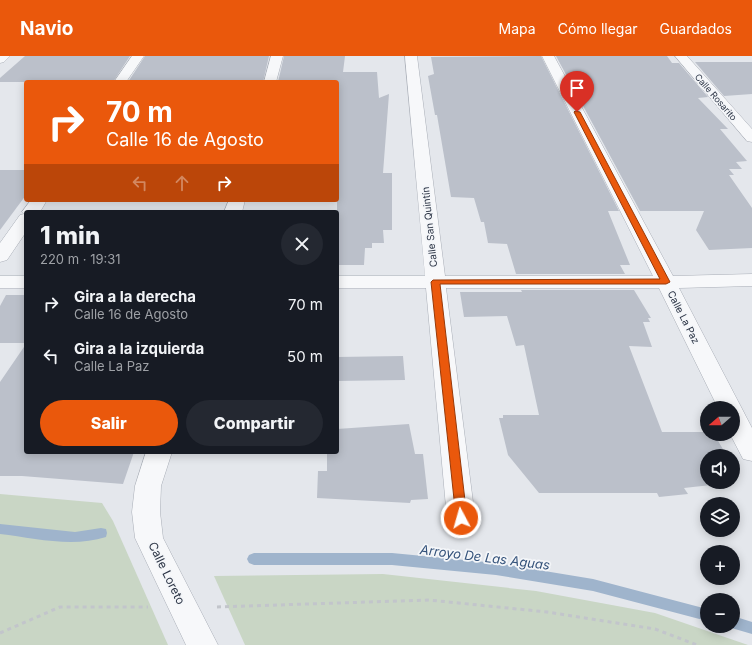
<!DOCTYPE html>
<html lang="es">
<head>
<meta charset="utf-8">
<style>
  :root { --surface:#171b24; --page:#242831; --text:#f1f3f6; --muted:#9ea1a6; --accent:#ea580c }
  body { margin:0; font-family:Inter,sans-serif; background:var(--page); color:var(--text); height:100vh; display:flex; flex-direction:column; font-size:15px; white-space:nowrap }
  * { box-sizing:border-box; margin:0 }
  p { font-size:13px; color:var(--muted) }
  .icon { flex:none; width:22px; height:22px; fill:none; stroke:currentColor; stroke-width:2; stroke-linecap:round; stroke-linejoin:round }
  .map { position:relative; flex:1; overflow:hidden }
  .sheet { position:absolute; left:24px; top:154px; width:315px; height:244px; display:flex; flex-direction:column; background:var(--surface); border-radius:4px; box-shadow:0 2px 10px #0003 }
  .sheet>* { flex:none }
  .banner { position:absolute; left:24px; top:24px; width:315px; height:122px; border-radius:4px; box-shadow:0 2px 10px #0003; background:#ea580c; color:#fff; overflow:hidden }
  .needle { width:26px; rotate:250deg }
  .tools { position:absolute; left:700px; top:345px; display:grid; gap:8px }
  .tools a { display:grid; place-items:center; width:40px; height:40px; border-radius:50%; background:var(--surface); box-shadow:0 2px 10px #0003; font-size:20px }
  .pin { position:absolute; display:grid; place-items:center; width:34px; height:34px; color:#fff; margin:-41px -17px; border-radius:50% 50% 50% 0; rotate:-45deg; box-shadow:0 0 4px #0007 }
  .pin .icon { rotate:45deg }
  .me { position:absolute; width:44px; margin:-22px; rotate:354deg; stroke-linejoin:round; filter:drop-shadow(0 0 3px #0008) }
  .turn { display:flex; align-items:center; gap:14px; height:84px; padding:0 16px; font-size:18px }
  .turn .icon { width:52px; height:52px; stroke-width:2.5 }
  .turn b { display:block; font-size:28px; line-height:34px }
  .lanes { display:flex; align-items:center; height:38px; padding:0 16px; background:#0003; justify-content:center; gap:20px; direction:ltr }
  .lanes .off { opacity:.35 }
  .round { display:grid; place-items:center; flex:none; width:42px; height:42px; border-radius:21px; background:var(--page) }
  .overview { display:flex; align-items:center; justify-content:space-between; height:68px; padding:0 16px }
  h1 { font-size:24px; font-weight:800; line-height:30px }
  .action { display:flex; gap:8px; margin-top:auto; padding:8px 16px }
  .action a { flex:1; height:46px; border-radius:24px; background:var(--accent); color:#fff; font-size:16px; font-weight:800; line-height:46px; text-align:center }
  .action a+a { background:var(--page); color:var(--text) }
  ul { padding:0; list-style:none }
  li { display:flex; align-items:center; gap:12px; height:52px; padding:0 16px }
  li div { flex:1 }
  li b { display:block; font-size:15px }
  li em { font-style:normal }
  header { display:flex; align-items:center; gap:24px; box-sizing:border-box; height:56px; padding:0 20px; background:var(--accent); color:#fff }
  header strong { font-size:19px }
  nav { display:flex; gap:22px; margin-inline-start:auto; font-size:14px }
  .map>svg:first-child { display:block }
  .green { fill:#c9d6c5 }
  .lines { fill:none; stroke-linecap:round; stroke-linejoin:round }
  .stream { fill:#9fb4cc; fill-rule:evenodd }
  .building { fill:#bbc0ca }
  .minor-casing { stroke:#a9aeb7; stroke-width:1 }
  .path { stroke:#c2c5cb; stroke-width:3; stroke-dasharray:4 4; stroke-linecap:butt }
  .minor { fill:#f7f8fa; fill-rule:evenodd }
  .route { fill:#ea580c; stroke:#983908 }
  .labels { text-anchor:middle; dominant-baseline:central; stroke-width:3.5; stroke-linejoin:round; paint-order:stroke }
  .far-street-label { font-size:9px; fill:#2b3445; stroke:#f4f6f9 }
  .street-label { font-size:10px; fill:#2b3445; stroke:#f4f6f9 }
  .near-street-label { font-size:12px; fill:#2b3445; stroke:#f4f6f9 }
  .near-water-label { font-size:13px; font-style:italic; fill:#34527a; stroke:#f4f6f9 }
</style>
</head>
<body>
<header>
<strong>Navio</strong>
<nav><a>Mapa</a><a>Cómo llegar</a><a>Guardados</a></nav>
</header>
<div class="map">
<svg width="752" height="589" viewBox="0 0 752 589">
  <rect width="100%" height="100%" fill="#e4e7ec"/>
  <g class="green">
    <path d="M 0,438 L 102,447 L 113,465 L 168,589 L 0,589 Z"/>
    <path d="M 383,518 L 536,535 L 655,557 L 748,589 L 245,589 L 214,520 Z"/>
  </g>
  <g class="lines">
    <g class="stream">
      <path d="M 0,468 L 75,476 L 101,472 L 106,473 L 107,477 L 106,481 C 72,492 34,482 0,478 Z"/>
      <path d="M 254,497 L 392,497 L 496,507 L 593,523 L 707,553 L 707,565 L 593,535 L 496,519 L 392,509 L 254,509 L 249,507 L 247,503 L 249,499 Z"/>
      <path d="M 733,560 L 752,566 L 752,578 L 728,571 L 733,570 Z"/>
    </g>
  </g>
  <g class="building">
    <path d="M 25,0 L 130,0 L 113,26 L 0,26 L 0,22 Z"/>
    <path d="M 145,0 L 269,0 L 263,26 L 128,26 Z"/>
    <path d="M 284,0 L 345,0 L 343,16 L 377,16 L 379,42 L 389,38 L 383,117 L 392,117 L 392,174 L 383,174 L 384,187 L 372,187 L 372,192 L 365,192 L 364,209 L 337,209 L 337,92 L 339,70 L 337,70 L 337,26 L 278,26 Z"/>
    <path d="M 541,0 L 619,155 L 608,155 L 630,209 L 620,209 L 625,218 L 516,218 L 507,188 L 488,187 L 484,166 L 481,166 L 474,142 L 451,141 L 437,59 L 435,59 L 428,20 L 434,18 L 431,1 Z"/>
    <path d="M 556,0 L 667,0 L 672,7 L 679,7 L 708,41 L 698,42 L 728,73 L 720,73 L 747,105 L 736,106 L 742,113 L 729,113 L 734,119 L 729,119 L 752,152 L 752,192 L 709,194 L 696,174 L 704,155 L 640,155 Z"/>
    <path d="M 695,6 L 752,6 L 752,38 L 724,40 Z"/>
    <path d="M 0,114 L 26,114 L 26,139 L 0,174 Z"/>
    <path d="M 521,234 L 634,234 L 651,262 L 648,262 L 650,266 L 643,266 L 652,291 L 629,290 L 662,376 L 707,376 L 707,378 L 714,378 L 727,400 L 707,400 L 707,426 L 719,426 L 720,428 L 684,432 L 688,438 L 659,441 L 657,437 L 539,437 L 508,399 L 499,362 L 503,362 L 503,359 L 539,359 L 524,289 L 516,290 L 507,260 L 464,261 L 460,236 L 522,236 Z"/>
    <path d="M 6,239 L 26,239 L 26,287 L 0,287 L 0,250 Z"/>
    <path d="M 26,288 L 26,396 L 134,396 L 123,428 L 22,420 L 0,420 L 0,326 Z"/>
    <path d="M 403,300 L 405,324 L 337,325 L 337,301 Z"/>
    <path d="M 409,368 L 415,398 L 423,398 L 428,443 L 411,444 L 410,447 L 317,442 L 318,415 L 327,415 L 327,396 L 337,396 L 337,373 Z"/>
  </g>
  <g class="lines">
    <g class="minor-casing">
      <g id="minor">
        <path d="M 0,0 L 10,0 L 4,6 L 0,7 Z"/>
        <path d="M 132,0 L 144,0 L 126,26 L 114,26 Z"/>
        <path d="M 271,0 L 283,0 L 276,26 L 264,26 Z"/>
        <path d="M 405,0 L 417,0 L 445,220 L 653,220 L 542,0 L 554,0 L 673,220 L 752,218 L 752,230 L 679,232 L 752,372 L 752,405 L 743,403 L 730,378 L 733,378 L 733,352 L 718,352 L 659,232 L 446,232 L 475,462 L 471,470 L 461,473 L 451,470 L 447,462 L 426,232 L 337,232 L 337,220 L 425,220 Z"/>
        <path d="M 675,0 L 687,0 L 752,73 L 752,86 L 747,85 Z"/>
        <path d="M 31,144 L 47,144 L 40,156 L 26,156 L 26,176 L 7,204 L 0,206 L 0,187 L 20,159 L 24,158 L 22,156 Z"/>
        <path d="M 229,144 L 245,144 L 242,156 L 224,156 Z"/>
        <rect x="0" y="220" width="26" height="12"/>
        <path d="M 146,396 L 172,396 L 161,430 L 160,456 L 163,482 L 218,589 L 186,589 L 135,482 L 132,456 L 135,430 Z"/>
      </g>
    </g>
    <g class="path">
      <path d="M 217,551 L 429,544 L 547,556 L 655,573 L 697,589"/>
      <path d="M 0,577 L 60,551 L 148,551"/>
    </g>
    <use href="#minor" class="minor"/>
  </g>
  <path class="route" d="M 575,55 L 580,56 L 670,226 L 666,228 L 440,228 L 467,462 L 465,465 L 461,466 L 457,465 L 456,462 L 431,226 L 433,224 L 660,223 L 574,56 Z"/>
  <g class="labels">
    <g class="far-street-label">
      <text transform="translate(716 41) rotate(49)">Calle Rosarito</text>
    </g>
    <g class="street-label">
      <text transform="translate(429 171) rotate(-96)">Calle San Quintín</text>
      <text transform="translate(684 261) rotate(63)">Calle La Paz</text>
    </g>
    <g class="near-street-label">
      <text transform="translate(167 517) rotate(64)">Calle Loreto</text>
    </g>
    <g class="near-water-label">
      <text transform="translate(485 501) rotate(7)">Arroyo De Las Aguas</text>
    </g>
  </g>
</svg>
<div class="tools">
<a><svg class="needle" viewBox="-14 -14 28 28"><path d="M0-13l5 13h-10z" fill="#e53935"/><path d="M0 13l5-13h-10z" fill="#9ea1a6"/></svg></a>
<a><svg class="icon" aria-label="sound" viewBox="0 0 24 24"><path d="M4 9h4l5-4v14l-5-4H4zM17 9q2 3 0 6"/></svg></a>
<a><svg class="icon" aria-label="layers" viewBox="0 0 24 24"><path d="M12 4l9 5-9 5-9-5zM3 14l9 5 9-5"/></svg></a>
<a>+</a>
<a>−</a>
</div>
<div class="pin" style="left:577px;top:56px;background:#d93025"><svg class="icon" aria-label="arrive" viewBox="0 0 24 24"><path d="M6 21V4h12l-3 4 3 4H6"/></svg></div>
<svg class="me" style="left:461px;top:462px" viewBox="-20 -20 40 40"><circle r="17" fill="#ea580c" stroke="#fff" stroke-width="3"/><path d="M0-11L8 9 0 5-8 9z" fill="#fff"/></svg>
<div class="banner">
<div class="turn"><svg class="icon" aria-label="right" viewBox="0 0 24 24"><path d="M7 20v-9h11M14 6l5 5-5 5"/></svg><div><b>70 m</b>Calle 16 de Agosto</div></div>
<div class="lanes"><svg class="icon off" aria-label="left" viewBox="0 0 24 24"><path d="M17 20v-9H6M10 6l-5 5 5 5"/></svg><svg class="icon off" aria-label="ahead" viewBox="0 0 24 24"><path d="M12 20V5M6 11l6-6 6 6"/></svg><svg class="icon" aria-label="right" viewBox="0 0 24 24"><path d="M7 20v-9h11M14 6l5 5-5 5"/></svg></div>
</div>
<section class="sheet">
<div class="overview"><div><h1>1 min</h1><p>220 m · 19:31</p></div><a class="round"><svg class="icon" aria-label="close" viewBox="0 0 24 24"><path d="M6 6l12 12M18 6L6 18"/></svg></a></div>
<ul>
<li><svg class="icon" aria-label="right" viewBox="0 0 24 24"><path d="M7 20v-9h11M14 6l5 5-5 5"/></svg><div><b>Gira a la derecha</b><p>Calle 16 de Agosto</p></div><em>70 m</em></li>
<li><svg class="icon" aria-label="left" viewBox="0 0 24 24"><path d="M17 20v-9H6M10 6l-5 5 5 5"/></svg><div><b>Gira a la izquierda</b><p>Calle La Paz</p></div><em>50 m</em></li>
</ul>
<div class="action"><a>Salir</a><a>Compartir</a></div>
</section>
</div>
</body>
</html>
